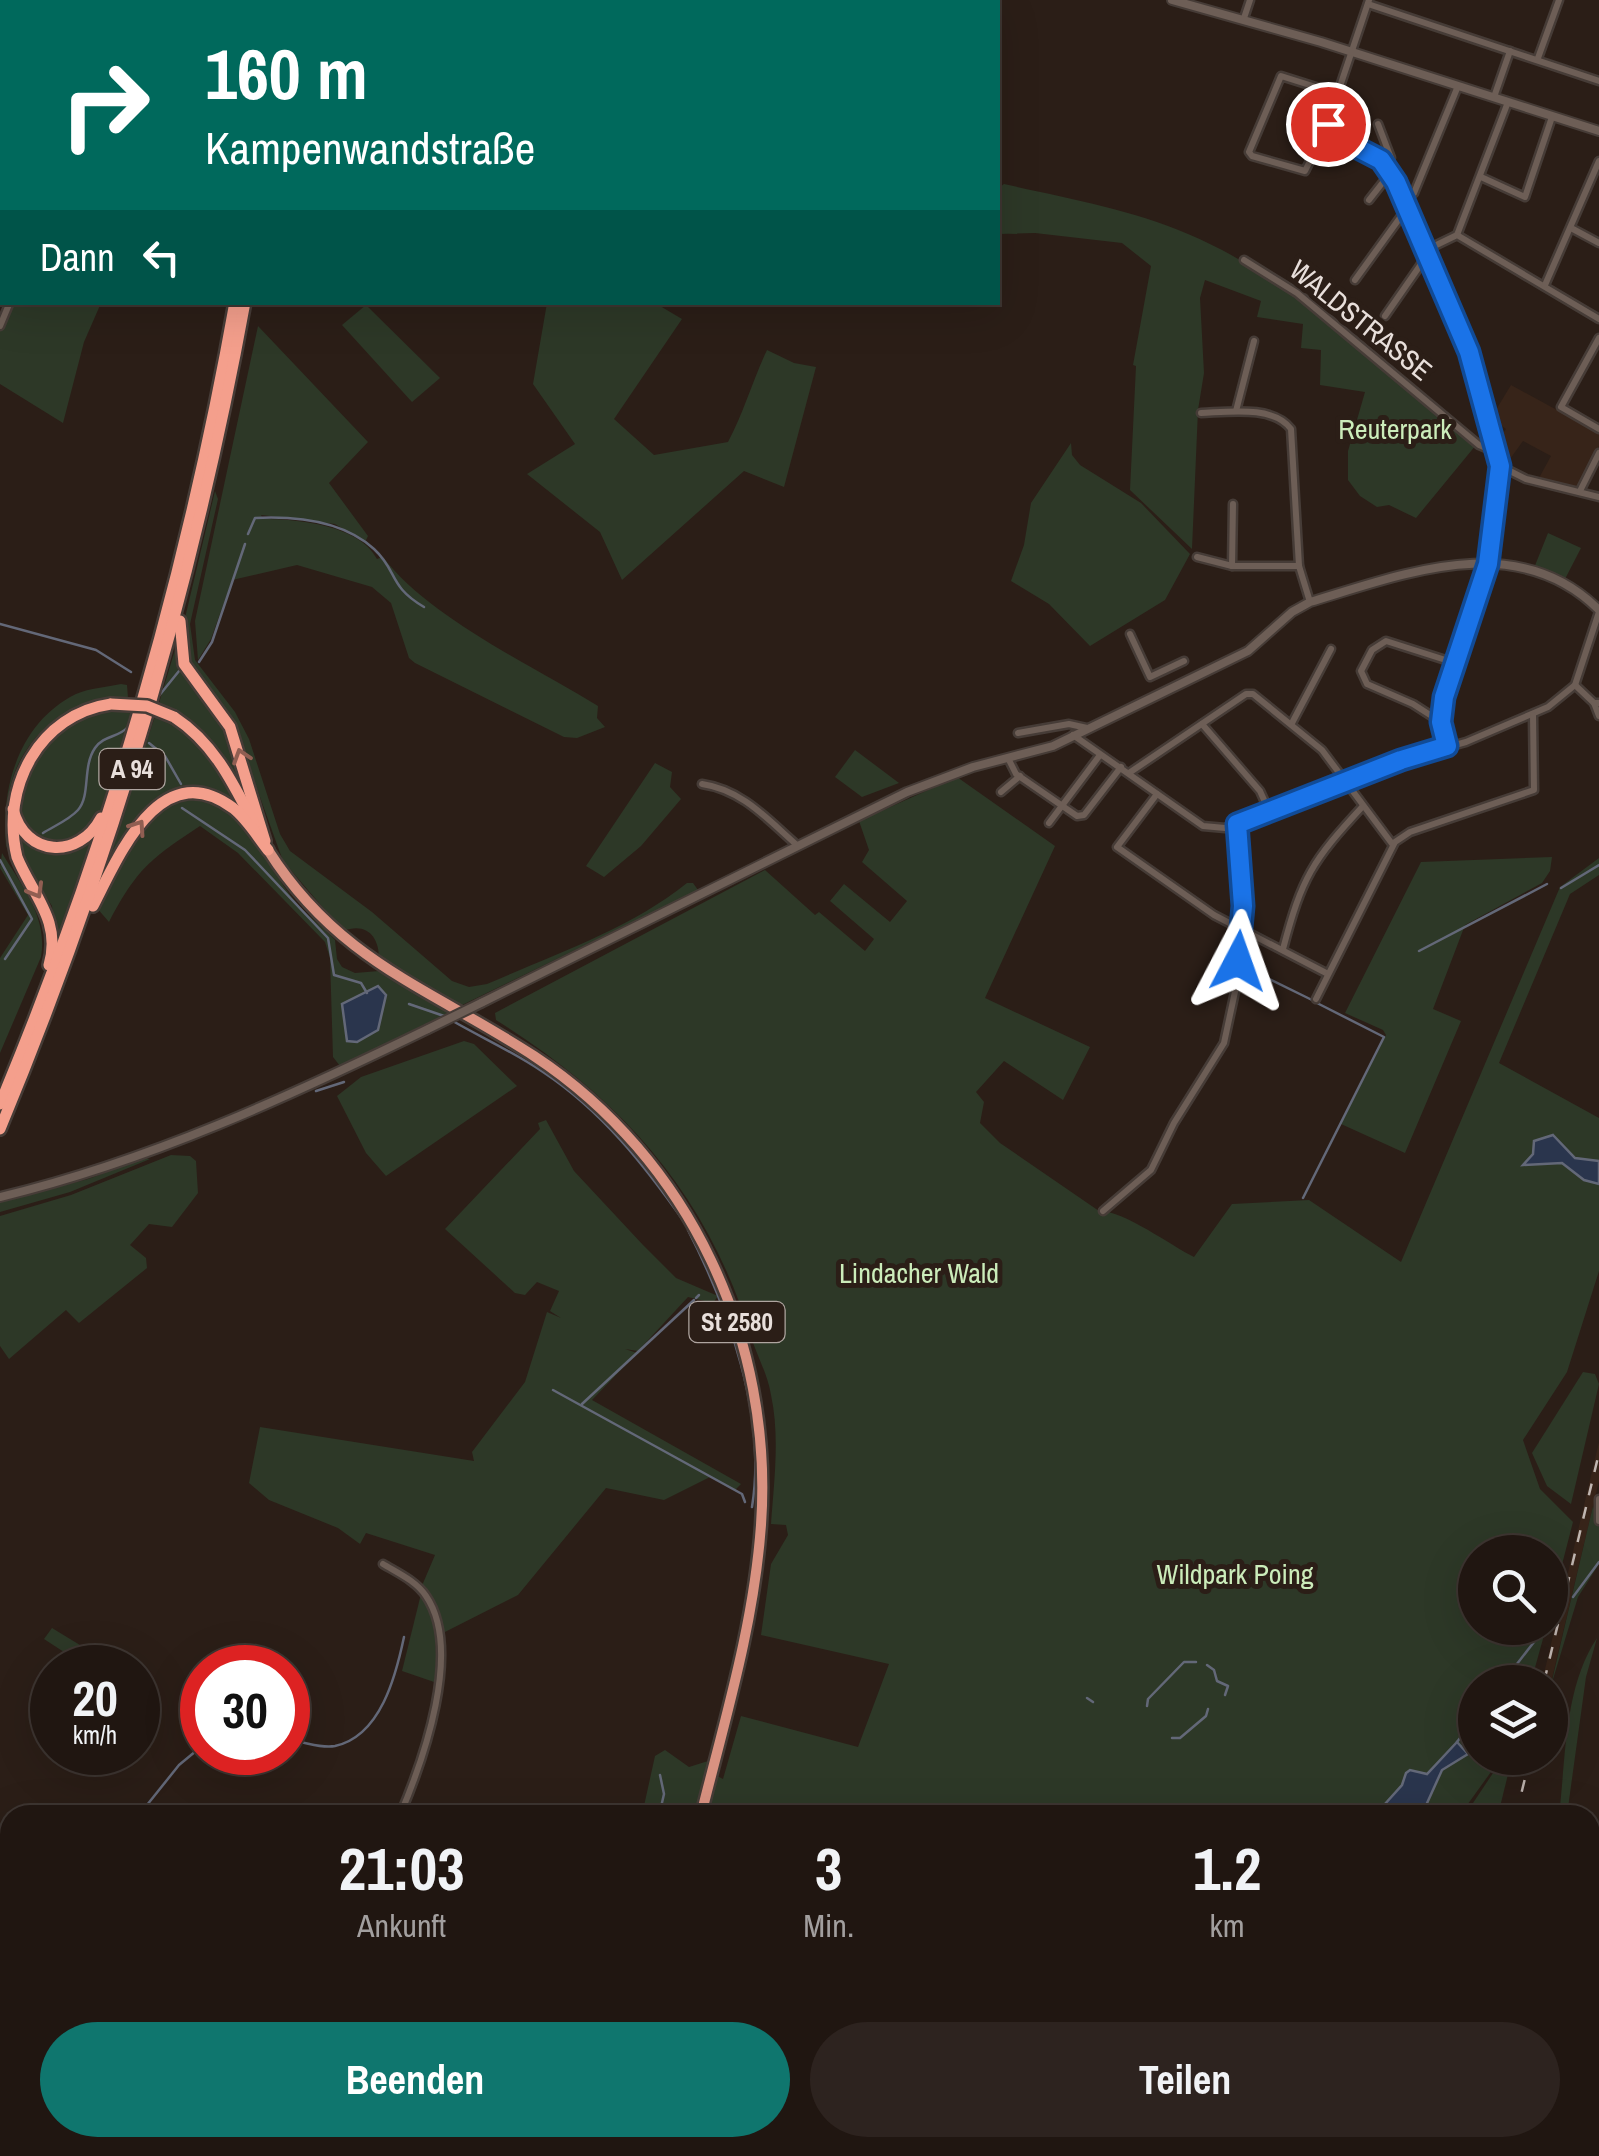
<!DOCTYPE html>
<html lang="de">
<head>
<meta charset="utf-8">
<style>
  :root { --surface:#201611; --page:#2d231f; --text:#f1f3f6; --muted:#a29f9f; --line:#3d3531; --accent:#0f766e }
  body { margin:0; font-family:"Archivo Narrow",sans-serif; background:var(--page); color:var(--text); height:100vh; display:flex; flex-direction:column; font-size:38px; white-space:nowrap }
  * { box-sizing:border-box; margin:0 }
  p { font-size:32px; color:var(--muted) }
  .icon { flex:none; width:55px; height:55px; fill:none; stroke:currentColor; stroke-width:2; stroke-linecap:round; stroke-linejoin:round }
  .map { position:relative; flex:1; overflow:hidden }
  .side { position:absolute; left:0px; top:1805px; width:1600px; height:352px; display:flex; flex-direction:column; background:var(--surface); border-radius:30px 30px 0 0; box-shadow:0 10px 40px #0002,0 0 0 2px var(--line) }
  .side>* { flex:none }
  .hud { position:absolute; left:0px; top:0px; width:1000px; height:305px; box-shadow:0 10px 40px #0002,0 0 0 2px var(--line); background:#00695c; color:#fff; overflow:hidden }
  .controls { position:absolute; left:1458px; top:1535px; display:grid; gap:20px }
  .controls a { display:grid; place-items:center; width:110px; height:110px; border-radius:50%; background:var(--surface); box-shadow:0 10px 40px #0002,0 0 0 2px var(--line); font-size:50px }
  .speed { position:absolute; left:30px; top:1645px; display:flex; gap:20px; font-size:50px; font-weight:700; text-align:center }
  .speed>* { display:grid; place-content:center; width:130px; height:130px; border-radius:50%; background:var(--surface); box-shadow:0 10px 40px #0002,0 0 0 2px var(--line); line-height:1 }
  .speed small { font-size:25px; font-weight:400 }
  .speed .limit { border:15px solid #d22; background:#fff; color:#111 }
  .pin { position:absolute; display:grid; place-items:center; width:85px; height:85px; color:#fff; margin:-42px; border:5px solid #fff; border-radius:50%; box-shadow:0 2px 10px #0007 }
  .me { position:absolute; width:110px; margin:-55px; rotate:4deg; stroke-linejoin:round; filter:drop-shadow(0 0 8px #0008) }
  .turn { display:flex; align-items:center; gap:35px; height:210px; padding:0 40px; font-size:45px }
  .turn .icon { width:130px; height:130px; stroke-width:2.5 }
  .turn b { display:block; font-size:70px; line-height:85px }
  .then { display:flex; align-items:center; height:95px; padding:0 40px; background:#0003; gap:20px; font-size:38px }
  .eta { display:flex; justify-content:space-evenly; align-items:center; height:170px; text-align:center }
  .eta b { font-size:60px; font-weight:700; line-height:70px }
  .cta { display:flex; gap:20px; margin-top:auto; padding:20px 40px }
  .cta a { flex:1; height:115px; border-radius:60px; background:var(--accent); color:#fff; font-size:40px; font-weight:700; line-height:115px; text-align:center }
  .cta a+a { background:var(--page); color:var(--text) }
  .map>svg:first-child { display:block }
  .built { fill:#372419 }
  .green { fill:#2d3827 }
  .water { fill:#2a354d; stroke:#636878; stroke-width:2.5 }
  .lines { fill:none; stroke-linecap:round; stroke-linejoin:round }
  .stream { stroke:#636878; stroke-width:2.5 }
  .minor-casing { stroke:#463c37; stroke-width:11 }
  .tertiary-casing { stroke:#463c37; stroke-width:12 }
  .trunk-casing { stroke:#463c37; stroke-width:15 }
  .motorway-casing { stroke:#463c37; stroke-width:16 }
  .minor { stroke:#6d5e56; stroke-width:6 }
  .tertiary { stroke:#6d5e56; stroke-width:8 }
  .trunk { stroke:#d99281; stroke-width:10 }
  .motorway { stroke:#f49f8c; stroke-width:11 }
  .rail { stroke:#c0b6b1; stroke-width:2.5; stroke-dasharray:12 12; stroke-linecap:butt }
  .tertiary-bridge-casing { stroke:#463c37; stroke-width:12; stroke-linecap:butt }
  .motorway-bridge-casing { stroke:#463c37; stroke-width:16; stroke-linecap:butt }
  .tertiary-bridge { stroke:#6d5e56; stroke-width:8 }
  .motorway-bridge { stroke:#f49f8c; stroke-width:11 }
  .oneway { stroke:#905e52 }
  .route-casing { stroke:#114b97; stroke-width:25 }
  .route { stroke:#1a73e8; stroke-width:18 }
  .labels { text-anchor:middle; dominant-baseline:central; stroke-width:10; stroke-linejoin:round; paint-order:stroke }
  .shield { fill:#2b1e17; stroke:#afa5a0; stroke-width:2.5 }
  .shield-label { font-size:25px; font-weight:bold; fill:#e8dfdb }
  .street-label { font-size:28px; fill:#e8dfdb; stroke:#2b1e17 }
  .park-label { font-size:28px; fill:#cbecba; stroke:#2b1e17 }
</style>
</head>
<body>
<div class="map">
<svg width="1599" height="2156" viewBox="0 0 1599 2156">
  <rect width="100%" height="100%" fill="#2b1e17"/>
  <g class="built">
    <path d="M 1511,385 L 1599,433 L 1599,446 L 1578,487 L 1539,478 L 1551,456 L 1523,441 L 1510,459 L 1500,453 L 1497,442 L 1506,429 L 1491,418 Z"/>
    <path d="M 1599,1442 L 1599,1481 L 1550,1687 L 1550,1682 L 1542,1682 Z"/>
  </g>
  <g class="green">
    <path d="M 1004,184 C 1066,198 1130,209 1188,234 C 1300,281 1382,373 1476,445 L 1416,518 L 1389,505 L 1377,507 L 1360,496 L 1348,480 L 1348,451 L 1365,392 L 1320,385 L 1321,350 L 1301,348 L 1303,324 L 1257,317 L 1261,301 L 1205,280 L 1200,298 L 1204,373 L 1198,410 L 1192,549 L 1130,490 L 1136,366 L 1133,365 L 1151,266 L 1122,243 L 1035,233 L 998,234 L 998,188 Z"/>
    <path d="M 12,303 L 101,303 L 84,342 L 63,423 L 0,384 L 0,329 Z"/>
    <path d="M 547,303 L 655,303 L 682,319 L 614,419 L 654,455 L 728,442 C 744,412 752,382 767,350 L 794,363 L 816,367 L 784,487 L 744,471 L 622,580 L 600,532 L 527,474 L 575,444 L 533,384 Z"/>
    <path d="M 366,305 L 440,378 L 412,402 L 342,325 Z"/>
    <path d="M 258,326 L 368,442 L 329,483 L 368,536 L 365,542 L 335,524 L 261,515 L 263,519 C 297,519 360,525 377,559 L 383,557 C 428,617 533,666 598,706 L 597,718 L 605,727 L 577,738 L 564,737 L 415,663 L 409,658 L 391,603 L 372,587 L 297,565 L 232,580 L 211,639 L 198,660 L 195,621 Z"/>
    <path d="M 1071,443 L 1072,455 L 1080,465 L 1141,503 L 1190,554 L 1165,600 L 1090,646 L 1049,604 L 1011,581 L 1024,545 L 1031,503 Z"/>
    <path d="M 215,491 L 218,499 L 190,624 L 195,660 L 235,712 L 249,739 L 280,834 L 290,851 L 372,912 L 452,981 L 469,987 L 487,984 C 553,955 630,929 687,883 L 693,883 L 698,890 L 458,1007 L 379,958 C 379,936 366,922 343,931 L 283,861 L 239,739 L 192,672 L 184,649 L 185,618 Z"/>
    <path d="M 1548,533 L 1581,548 L 1564,581 L 1534,568 Z"/>
    <path d="M 177,643 L 223,722 L 254,814 C 228,762 211,732 159,703 Z"/>
    <path d="M 121,684 L 127,685 L 128,698 C 91,698 56,712 33,741 C 2,779 0,829 22,872 C 37,899 54,918 49,951 L 45,951 C 53,913 19,881 6,846 C 0,785 21,721 76,694 C 90,688 107,687 121,684 Z"/>
    <path d="M 111,709 L 135,710 L 98,822 L 78,842 L 40,843 L 20,820 L 17,796 L 38,749 L 72,720 Z"/>
    <path d="M 156,713 L 199,740 L 243,809 C 160,768 142,812 103,877 Z"/>
    <path d="M 855,750 L 899,783 L 862,797 L 835,777 Z"/>
    <path d="M 655,763 L 672,772 L 670,787 L 681,799 L 641,846 L 604,877 L 586,866 Z"/>
    <path d="M 957,777 L 1055,846 L 985,998 L 1090,1047 L 1063,1100 L 1004,1061 L 976,1092 L 984,1102 L 980,1123 L 1000,1143 L 1099,1211 C 1123,1210 1170,1245 1194,1257 L 1232,1204 L 1309,1200 L 1401,1262 L 1560,887 L 1599,858 L 1599,875 L 1570,894 L 1499,1063 L 1599,1118 L 1599,1271 L 1567,1372 L 1523,1440 L 1540,1489 L 1573,1522 L 1550,1611 L 1550,1552 L 1475,1552 L 1475,1628 L 1546,1628 L 1531,1682 L 1475,1682 L 1475,1758 L 1501,1758 L 1460,1815 L 848,1815 L 834,1808 L 832,1815 L 706,1815 L 715,1775 L 723,1779 L 741,1716 L 858,1747 L 889,1664 L 761,1635 L 771,1564 L 788,1535 L 786,1525 L 771,1524 C 774,1482 780,1436 771,1395 C 768,1375 757,1356 751,1337 C 707,1193 622,1099 496,1020 L 495,1013 L 765,870 L 815,915 L 819,912 L 865,951 L 874,939 L 830,901 L 844,884 L 890,922 L 907,901 L 862,862 L 869,850 L 859,821 Z"/>
    <path d="M 184,798 C 251,798 259,858 295,901 C 307,916 323,926 335,940 L 337,959 L 342,967 L 355,973 L 379,971 L 450,1012 L 340,1066 L 333,1057 L 330,958 L 325,942 L 238,853 L 200,826 C 150,859 137,869 109,922 L 96,907 L 140,827 L 153,812 Z"/>
    <path d="M 16,824 L 24,837 L 73,850 L 91,841 L 94,843 L 56,949 L 52,906 L 22,859 Z"/>
    <path d="M 2,853 C 22,886 48,917 41,957 L 0,1053 L 0,958 L 28,915 L 0,868 Z"/>
    <path d="M 1552,857 L 1550,871 L 1542,883 L 1465,925 L 1433,1009 L 1461,1021 L 1405,1153 L 1341,1124 L 1386,1035 L 1383,1030 L 1345,1013 L 1421,862 Z"/>
    <path d="M 464,1041 L 474,1044 L 517,1086 L 386,1176 L 366,1153 L 337,1096 L 361,1077 Z"/>
    <path d="M 546,1120 L 574,1171 L 643,1245 L 676,1278 L 718,1296 L 713,1303 L 688,1297 L 638,1351 L 625,1349 L 637,1353 L 592,1400 L 741,1484 L 735,1490 L 710,1477 L 664,1500 L 606,1488 L 518,1595 L 441,1634 L 421,1588 L 435,1555 L 366,1533 L 360,1544 L 338,1528 L 269,1500 L 249,1483 L 260,1427 L 474,1461 L 472,1452 L 525,1382 L 547,1312 L 561,1318 L 550,1311 L 559,1291 L 537,1282 L 525,1295 L 515,1293 L 445,1229 L 540,1129 L 538,1123 Z"/>
    <path d="M 171,1155 L 190,1156 L 196,1161 L 198,1193 L 172,1227 L 149,1224 L 130,1245 L 146,1258 L 147,1268 L 79,1323 L 66,1310 L 9,1359 L 0,1346 L 0,1216 L 71,1195 Z"/>
    <path d="M 145,1158 L 150,1159 L 70,1192 L 0,1212 L 0,1202 L 88,1179 Z"/>
    <path d="M 1583,1372 L 1595,1374 L 1599,1384 L 1571,1504 L 1547,1486 L 1532,1453 Z"/>
    <path d="M 1593,1506 L 1599,1527 L 1599,1564 L 1578,1597 L 1550,1689 Z"/>
    <path d="M 421,1594 L 435,1624 L 437,1683 L 402,1671 Z"/>
    <path d="M 52,1628 L 116,1667 L 87,1667 L 44,1639 Z"/>
    <path d="M 1597,1638 L 1586,1677 L 1567,1815 L 1559,1815 C 1566,1758 1564,1687 1597,1638 Z"/>
    <path d="M 665,1750 L 689,1767 L 708,1761 L 695,1815 L 642,1815 L 655,1756 Z"/>
    <path d="M 1503,1758 L 1512,1758 L 1498,1815 L 1465,1815 Z"/>
    <path d="M 893,2148 L 1131,2148 L 1124,2156 L 893,2156 Z"/>
  </g>
  <g class="water">
    <path d="M 378,986 L 386,995 L 378,1030 L 357,1042 L 347,1041 L 342,1004 Z"/>
    <path d="M 1553,1135 L 1575,1158 L 1599,1161 L 1599,1184 L 1584,1180 L 1562,1163 L 1523,1165 L 1533,1154 L 1534,1141 Z"/>
    <path d="M 1457,1742 L 1468,1754 L 1442,1770 L 1423,1812 L 1393,1815 L 1392,1811 L 1375,1815 L 1402,1785 L 1406,1773 L 1410,1770 L 1427,1774 Z"/>
  </g>
  <g class="lines">
    <g class="stream">
      <path d="M 248,534 L 255,518 C 295,516 343,521 374,549 C 398,571 388,586 424,607"/>
      <path d="M 0,624 L 96,650 L 131,672"/>
      <path d="M 199,662 L 212,642 L 245,544"/>
      <path d="M 158,697 L 179,671"/>
      <path d="M 149,743 L 165,756 L 181,784"/>
      <path d="M 182,808 L 245,850 L 328,938 L 334,975 L 361,983 L 367,993"/>
      <path d="M 43,833 C 54,826 69,820 78,810 C 91,795 82,767 95,748 C 104,735 118,738 128,727"/>
      <path d="M 0,860 L 32,919 L 5,959"/>
      <path d="M 1561,888 L 1599,865"/>
      <path d="M 1419,951 L 1547,884"/>
      <path d="M 1243,966 L 1312,1000"/>
      <path d="M 409,1004 L 444,1016"/>
      <path d="M 451,1020 C 482,1038 512,1051 543,1072 C 602,1111 645,1166 685,1223"/>
      <path d="M 316,1091 L 344,1082"/>
      <path d="M 1303,1198 L 1384,1037 L 1317,1003"/>
      <path d="M 688,1230 C 729,1310 767,1416 752,1507"/>
      <path d="M 696,1298 L 699,1295"/>
      <path d="M 553,1390 L 742,1494 L 745,1502"/>
      <path d="M 582,1404 L 694,1300"/>
      <path d="M 1550,1594 L 1552,1595"/>
      <path d="M 1573,1597 L 1599,1562"/>
      <path d="M 1207,1665 L 1214,1670 L 1217,1681 L 1228,1686 L 1225,1695"/>
      <path d="M 1503,1682 L 1534,1642 L 1539,1628"/>
      <path d="M 1087,1698 L 1093,1702"/>
      <path d="M 1147,1706 L 1148,1699 L 1184,1662 L 1196,1662"/>
      <path d="M 1172,1738 L 1180,1738 L 1206,1716 L 1208,1709"/>
      <path d="M 288,1741 C 303,1740 318,1749 335,1746 C 381,1736 396,1675 404,1637"/>
      <path d="M 1457,1742 L 1475,1718"/>
      <path d="M 660,1775 L 664,1794 L 661,1807"/>
      <path d="M 139,1815 L 179,1765 L 202,1746"/>
      <path d="M 0,1957 L 10,1967"/>
      <path d="M 135,2148 L 138,2156"/>
      <path d="M 1010,2148 L 1018,2156"/>
      <path d="M 1204,2156 L 1212,2148"/>
    </g>
    <g class="minor-casing">
      <g id="minor">
        <path d="M 318,0 L 318,2"/>
        <path d="M 1369,0 L 1325,131 L 1381,160 L 1396,182 L 1469,352 L 1500,466 L 1488,564 L 1444,697 L 1441,722 L 1447,746"/>
        <path d="M 1368,4 L 1599,81"/>
        <path d="M 1244,18 L 1250,0"/>
        <path d="M 1538,58 L 1559,0"/>
        <path d="M 1494,97 L 1510,51"/>
        <path d="M 1378,124 L 1391,158 L 1386,166"/>
        <path d="M 1325,131 L 1305,171 L 1252,156 L 1249,152 L 1281,76 L 1338,94"/>
        <path d="M 1481,177 L 1525,197 L 1552,117"/>
        <path d="M 1369,200 L 1391,172"/>
        <path d="M 1404,201 L 1414,193 L 1458,86"/>
        <path d="M 1571,228 L 1599,243"/>
        <path d="M 1457,235 L 1508,102"/>
        <path d="M 1424,251 L 1457,235 L 1599,319"/>
        <path d="M 1244,260 L 1297,293 L 1479,445 L 1486,448 L 1496,445"/>
        <path d="M 1355,280 L 1407,208"/>
        <path d="M 1545,285 L 1599,161"/>
        <path d="M 1385,316 L 1426,257"/>
        <path d="M 0,326 L 10,302"/>
        <path d="M 1599,338 L 1561,407 L 1599,429"/>
        <path d="M 1236,411 L 1254,341"/>
        <path d="M 1201,413 C 1228,412 1273,405 1291,429 L 1299,566 L 1310,602"/>
        <path d="M 1500,466 L 1526,479 L 1599,497"/>
        <path d="M 1580,491 L 1599,453"/>
        <path d="M 1197,557 L 1232,566 L 1299,566"/>
        <path d="M 1232,566 L 1233,504"/>
        <path d="M 1130,634 L 1150,677 L 1184,661"/>
        <path d="M 1575,685 L 1594,703 L 1599,703"/>
        <path d="M 1594,703 L 1599,716"/>
        <path d="M 1441,722 L 1413,704 L 1367,684 L 1361,671 L 1372,650 L 1386,641 L 1455,663"/>
        <path d="M 1292,723 L 1331,649"/>
        <path d="M 1202,724 L 1260,791 L 1269,811"/>
        <path d="M 1018,733 L 1069,724 L 1087,728"/>
        <path d="M 1073,735 L 1203,826 L 1225,828 L 1404,759 L 1466,742 L 1548,707 L 1575,685 L 1599,612"/>
        <path d="M 1008,758 L 1016,774 L 1077,816 L 1084,815 L 1121,767"/>
        <path d="M 1129,773 L 1246,694 L 1253,694 L 1322,750 L 1393,845"/>
        <path d="M 702,784 C 743,790 768,820 798,846"/>
        <path d="M 1001,792 L 1020,776"/>
        <path d="M 1157,794 L 1117,847 L 1214,915 L 1328,974"/>
        <path d="M 1049,823 L 1100,755"/>
        <path d="M 1283,949 C 1302,877 1312,861 1363,806"/>
        <path d="M 1316,999 L 1395,842 L 1410,832 L 1534,790 L 1533,715"/>
        <path d="M 1103,1211 L 1151,1170 L 1174,1123 L 1224,1043 L 1239,973 L 1243,907 L 1237,825"/>
        <path d="M 1599,1499 L 1599,1521"/>
        <path d="M 383,1564 C 398,1573 416,1581 426,1596 C 463,1650 423,1761 400,1815"/>
        <path d="M 0,1928 L 10,1924"/>
        <path d="M 312,2148 L 313,2156"/>
      </g>
    </g>
    <g class="tertiary-casing">
      <g id="tertiary">
        <path d="M 1172,0 L 1321,42 L 1599,131"/>
        <path d="M 481,1003 L 907,792 L 973,767 L 1053,746 L 1248,651 L 1292,612 L 1310,602 C 1404,574 1517,528 1599,610"/>
        <path d="M 0,1197 C 150,1161 290,1096 428,1029"/>
      </g>
    </g>
    <g class="trunk-casing">
      <g id="trunk">
        <path d="M 268,850 C 339,962 430,988 534,1056 C 690,1159 774,1341 761,1525 C 754,1624 725,1719 701,1815"/>
        <path d="M 688,2148 L 690,2156"/>
      </g>
    </g>
    <g class="motorway-casing">
      <g id="motorway">
        <path d="M 274,2 L 274,0"/>
        <path d="M 283,2 L 283,0"/>
        <path d="M 180,621 L 184,664 L 230,727 L 265,841"/>
        <path d="M 174,717 C 214,743 233,783 254,824"/>
        <path d="M 13,809 C 25,857 79,860 101,818"/>
        <path d="M 93,906 C 119,856 160,754 233,808 C 247,819 257,836 268,850"/>
        <path d="M 49,965 C 62,921 32,894 17,857 C 0,787 40,714 111,704"/>
        <path d="M 0,1104 C 108,846 186,577 235,302"/>
        <path d="M 0,1129 C 111,862 193,587 245,302"/>
      </g>
    </g>
    <use href="#minor" class="minor"/>
    <use href="#tertiary" class="tertiary"/>
    <use href="#trunk" class="trunk"/>
    <use href="#motorway" class="motorway"/>
    <g class="rail">
      <path d="M 1544,1682 L 1599,1453"/>
      <path d="M 1516,1815 L 1530,1758"/>
      <path d="M 1432,2156 L 1433,2148"/>
    </g>
    <g class="tertiary-bridge-casing">
      <path id="tertiary-bridge" d="M 428,1029 L 481,1003"/>
    </g>
    <g class="motorway-bridge-casing">
      <path id="motorway-bridge" d="M 111,704 L 147,706 L 174,717"/>
    </g>
    <use href="#tertiary-bridge" class="tertiary-bridge"/>
    <use href="#motorway-bridge" class="motorway-bridge"/>
  </g>
  <defs><path id="oneway-chevron" d="M-2-3.5L2.5 0L-2 3.5" fill="none" stroke-width="1.6" stroke-linecap="round" stroke-linejoin="round" transform="scale(2.5)"/></defs>
  <g class="oneway">
    <use href="#oneway-chevron" transform="translate(241 756) rotate(-108)"/>
    <use href="#oneway-chevron" transform="translate(138 827) rotate(-56)"/>
    <use href="#oneway-chevron" transform="translate(36 891) rotate(60)"/>
  </g>
  <g class="lines">
    <g class="route-casing">
      <path id="route" d="M 1238,961 L 1243,906 L 1237,824 L 1401,760 L 1447,746 L 1441,722 L 1444,697 L 1488,564 L 1500,466 L 1469,352 L 1396,182 L 1381,160 L 1325,131 L 1328,124"/>
    </g>
    <use href="#route" class="route"/>
  </g>
  <g class="labels">
    <g class="shield">
      <rect x="99.5" y="749" width="65" height="40" rx="8"/>
      <rect x="689.5" y="1302" width="95" height="40" rx="8"/>
    </g>
    <g class="shield-label">
      <text x="132" y="769">A 94</text>
      <text x="737" y="1322">St 2580</text>
    </g>
    <g class="street-label">
      <text transform="translate(1361 320) rotate(39)">WALDSTRASSE</text>
    </g>
    <g class="park-label">
      <text x="1395" y="429">Reuterpark</text>
      <text x="919" y="1273">Lindacher Wald</text>
      <text x="1235" y="1574">Wildpark Poing</text>
    </g>
  </g>
</svg>
<div class="controls">
<a><svg class="icon" aria-label="search" viewBox="0 0 24 24"><circle cx="10" cy="10" r="6"/><path d="M15 15l6 6"/></svg></a>
<a><svg class="icon" aria-label="layers" viewBox="0 0 24 24"><path d="M12 4l9 5-9 5-9-5zM3 14l9 5 9-5"/></svg></a>
</div>
<div class="speed"><div>20<small>km/h</small></div><div class="limit">30</div></div>
<div class="pin" style="left:1328px;top:124px;background:#d93025"><svg class="icon" aria-label="arrive" viewBox="0 0 24 24"><path d="M6 21V4h12l-3 4 3 4H6"/></svg></div>
<svg class="me" style="left:1238px;top:961px" viewBox="-20 -20 40 40"><path d="M0-17L14 15 0 8-14 15z" fill="#1a73e8" stroke="#fff" stroke-width="4"/></svg>
<div class="hud">
<div class="turn"><svg class="icon" aria-label="right" viewBox="0 0 24 24"><path d="M7 20v-9h11M14 6l5 5-5 5"/></svg><div><b>160 m</b>Kampenwandstraße</div></div>
<div class="then">Dann<svg class="icon" aria-label="left" viewBox="0 0 24 24"><path d="M17 20v-9H6M10 6l-5 5 5 5"/></svg></div>
</div>
<section class="side">
<div class="eta">
<div><b>21:03</b><p>Ankunft</p></div>
<div><b>3</b><p>Min.</p></div>
<div><b>1.2</b><p>km</p></div>
</div>
<div class="cta"><a>Beenden</a><a>Teilen</a></div>
</section>
</div>
</body>
</html>
